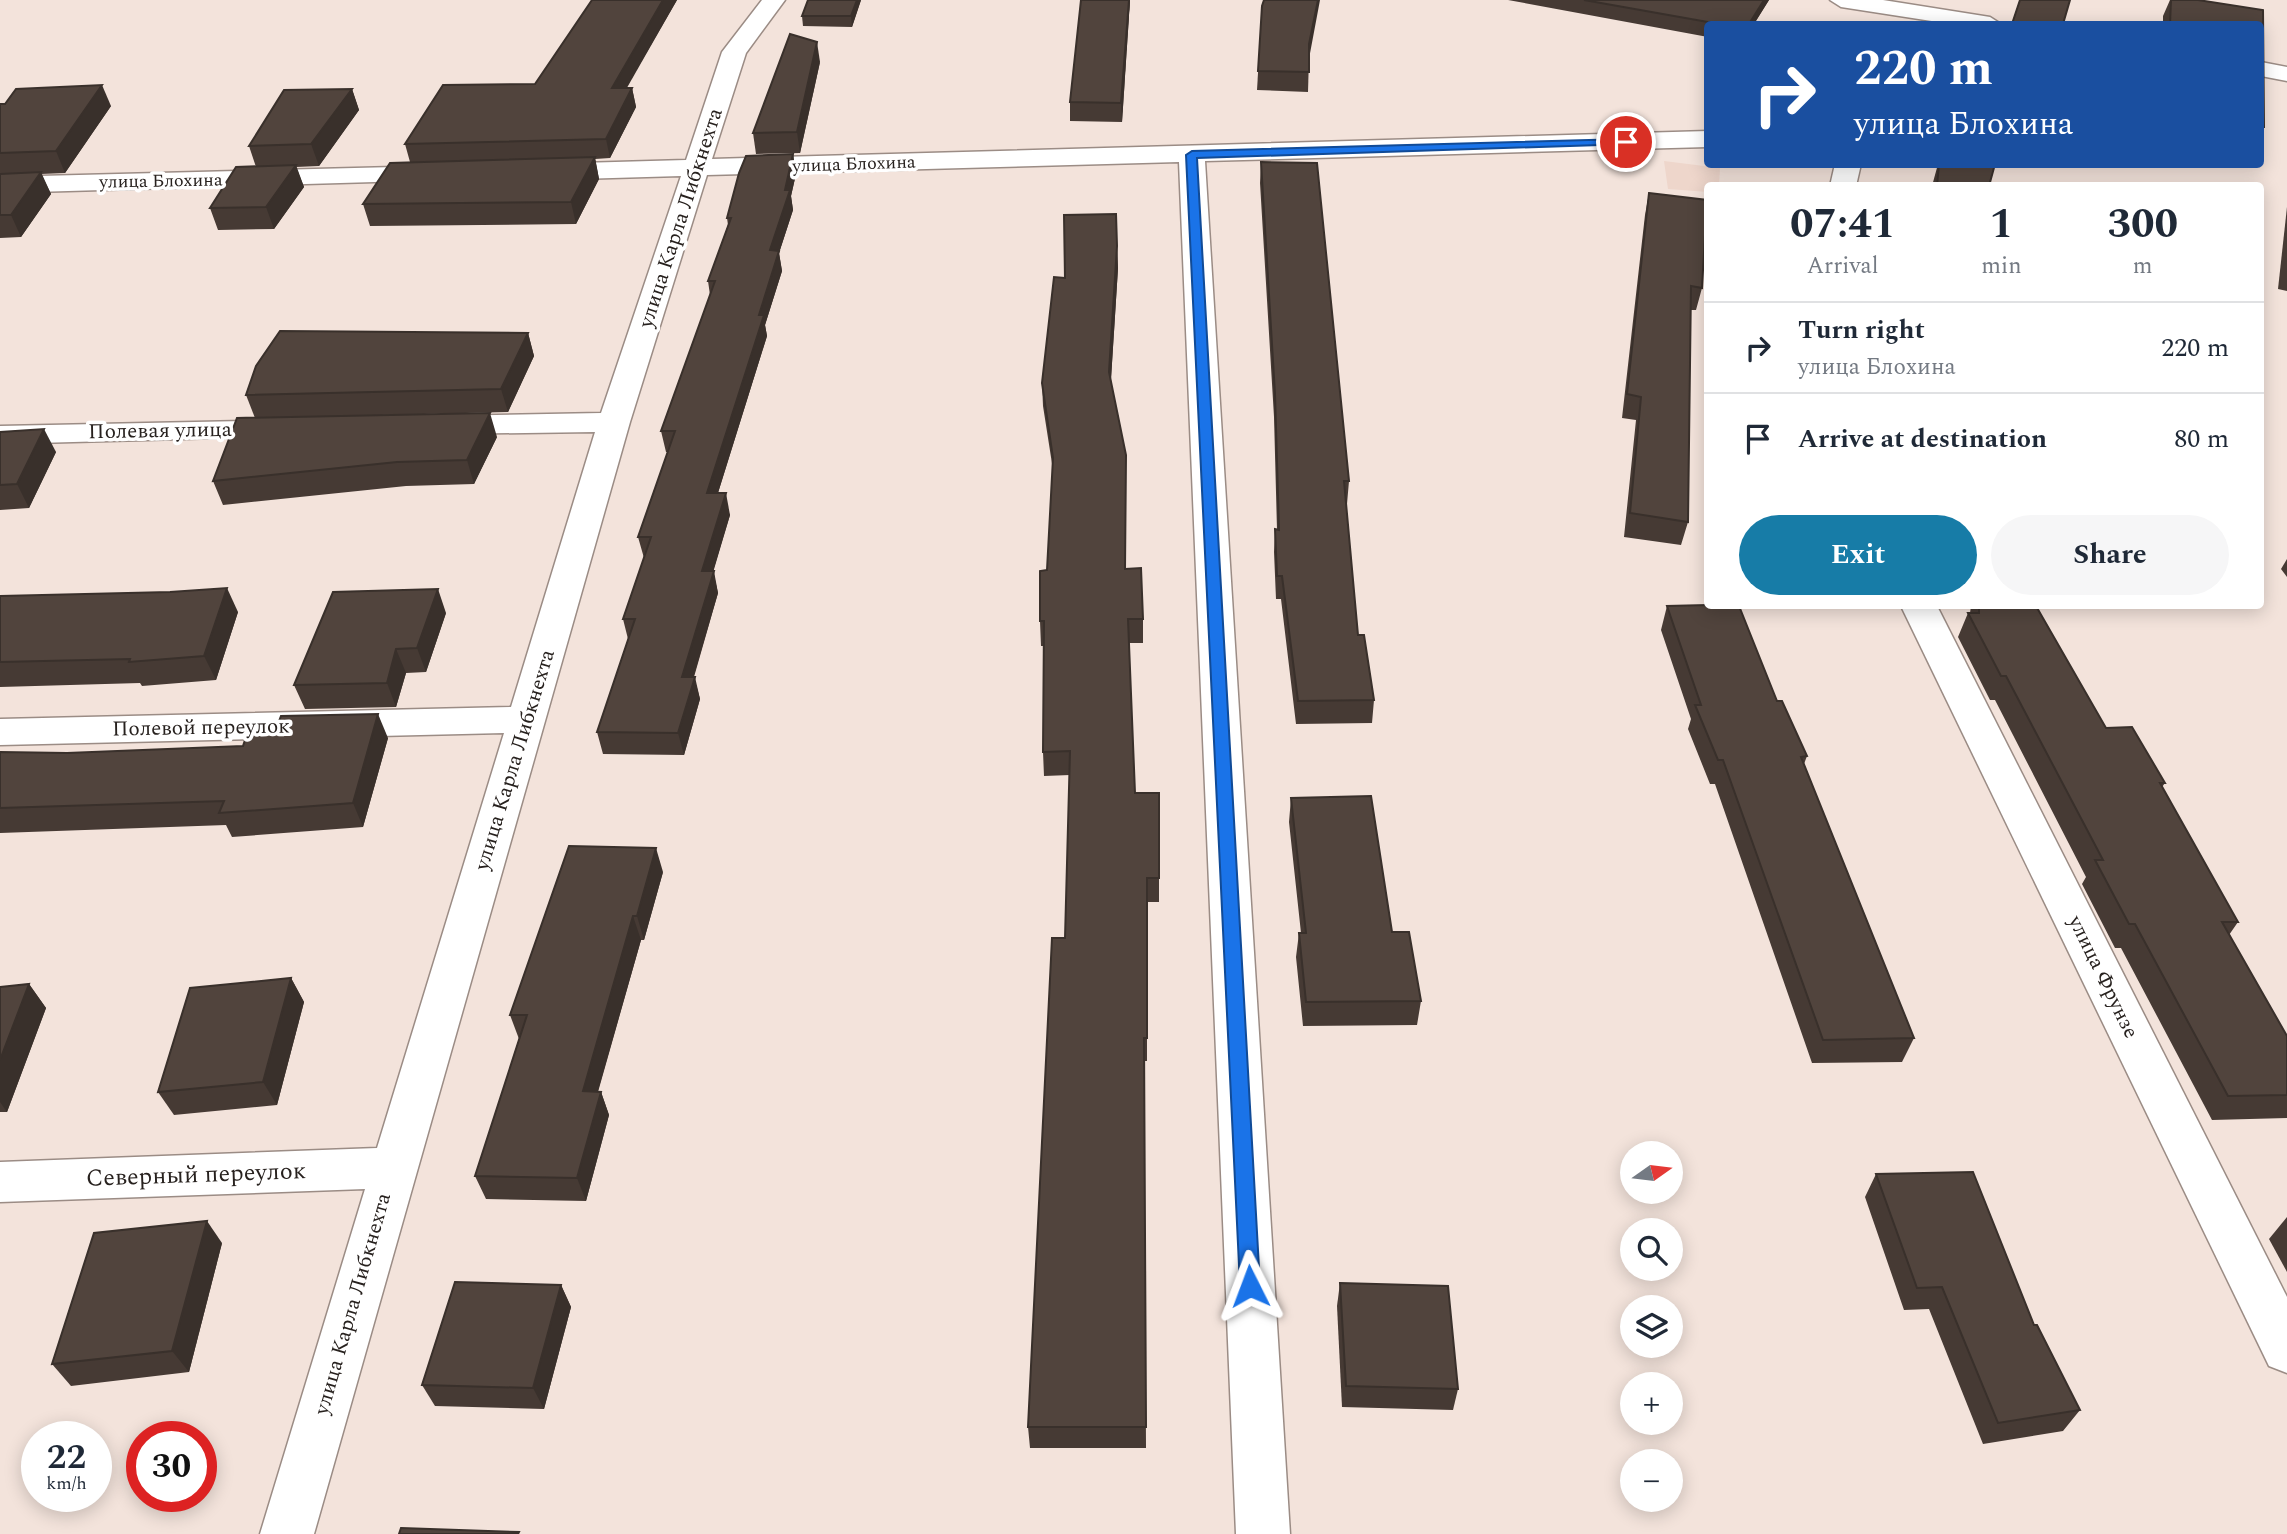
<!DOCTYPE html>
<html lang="en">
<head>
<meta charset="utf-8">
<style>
  :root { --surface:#fff; --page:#f6f6f7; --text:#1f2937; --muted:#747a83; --line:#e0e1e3; --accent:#177ca7 }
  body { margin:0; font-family:Spectral,serif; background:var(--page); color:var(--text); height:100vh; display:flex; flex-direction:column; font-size:26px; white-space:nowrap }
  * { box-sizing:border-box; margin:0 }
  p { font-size:23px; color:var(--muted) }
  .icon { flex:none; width:38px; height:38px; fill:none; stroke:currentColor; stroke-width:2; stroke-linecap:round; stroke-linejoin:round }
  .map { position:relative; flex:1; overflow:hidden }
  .details { position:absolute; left:1704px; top:182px; width:560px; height:427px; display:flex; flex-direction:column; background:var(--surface); border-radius:7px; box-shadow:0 4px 18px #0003 }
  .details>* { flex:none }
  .banner { position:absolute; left:1704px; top:21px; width:560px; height:147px; border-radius:7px; box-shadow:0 4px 18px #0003; background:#1a4fa0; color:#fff; overflow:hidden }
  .needle { width:46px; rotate:76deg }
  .controls { position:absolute; left:1620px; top:1141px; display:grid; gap:14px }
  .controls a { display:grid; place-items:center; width:63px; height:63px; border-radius:50%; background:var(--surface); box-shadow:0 4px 18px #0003; font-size:35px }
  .speed { position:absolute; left:21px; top:1421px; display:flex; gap:14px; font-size:35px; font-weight:700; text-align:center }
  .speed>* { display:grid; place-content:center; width:91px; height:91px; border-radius:50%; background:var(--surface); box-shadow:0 4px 18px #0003; line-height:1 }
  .speed small { font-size:18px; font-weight:400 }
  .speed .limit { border:10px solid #d22; background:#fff; color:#111 }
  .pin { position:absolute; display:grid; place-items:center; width:60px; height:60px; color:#fff; margin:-30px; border:4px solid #fff; border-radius:50%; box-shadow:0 2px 7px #0007 }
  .me { position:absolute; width:77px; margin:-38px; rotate:357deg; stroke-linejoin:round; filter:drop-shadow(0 0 5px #0008) }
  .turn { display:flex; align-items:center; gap:24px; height:147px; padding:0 35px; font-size:32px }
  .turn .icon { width:91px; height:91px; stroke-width:2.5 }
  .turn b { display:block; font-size:49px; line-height:60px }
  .eta { display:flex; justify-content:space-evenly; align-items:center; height:119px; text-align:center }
  .eta b { font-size:42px; font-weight:700; line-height:49px }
  .primary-button { display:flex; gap:14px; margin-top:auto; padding:14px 35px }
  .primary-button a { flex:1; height:80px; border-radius:42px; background:var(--accent); color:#fff; font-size:28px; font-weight:700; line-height:80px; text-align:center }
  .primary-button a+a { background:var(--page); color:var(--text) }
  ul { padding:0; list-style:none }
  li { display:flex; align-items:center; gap:21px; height:91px; padding:0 35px; border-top:2px solid var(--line) }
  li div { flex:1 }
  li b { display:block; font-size:26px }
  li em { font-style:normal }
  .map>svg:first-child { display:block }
  .built { fill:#eed6cb }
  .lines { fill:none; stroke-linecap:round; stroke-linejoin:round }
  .street-casing { stroke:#9b8c85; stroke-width:3 }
  .street { fill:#fff; fill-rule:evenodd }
  .wall { fill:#463a34 }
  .shaded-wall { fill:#39302b }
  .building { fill:#51443d; stroke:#39302b; stroke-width:2 }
  .route { fill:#1a73e8; stroke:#114b97; stroke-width:2 }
  .labels { text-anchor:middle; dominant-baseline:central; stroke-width:7; stroke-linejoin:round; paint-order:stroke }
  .far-street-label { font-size:18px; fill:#27211e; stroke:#fff }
  .street-label { font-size:21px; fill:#27211e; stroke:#fff }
  .near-street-label { font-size:24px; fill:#27211e; stroke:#fff }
</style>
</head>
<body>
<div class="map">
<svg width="2287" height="1534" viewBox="0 0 2287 1534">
  <rect width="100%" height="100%" fill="#f3e3db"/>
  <path class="built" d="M 1664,161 L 1720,168 L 1719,185 L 1708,186 L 1708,192 L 1668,189 Z"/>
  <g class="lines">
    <g class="street-casing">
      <g id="street">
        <path d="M 762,0 L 785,0 L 746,53 L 712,159 L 1708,131 L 1708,147 L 1205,161 L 1290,1534 L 1236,1534 L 1179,162 L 707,175 L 630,422 L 314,1534 L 260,1534 L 365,1189 L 0,1202 L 0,1162 L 377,1148 L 504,733 L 0,745 L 0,719 L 511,707 L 595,432 L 441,434 L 430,432 L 425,425 L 430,418 L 441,416 L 601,413 L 681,176 L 544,180 L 535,178 L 531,172 L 535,166 L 544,164 L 686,160 L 722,52 Z"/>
        <path d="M 1830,0 L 1883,0 L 1990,17 L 2001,24 L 1951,24 L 1841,7 Z"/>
        <path d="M 2261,62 L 2287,67 L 2287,81 L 2261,76 Z"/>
        <path d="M 1835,164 L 1861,164 L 1856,186 L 1830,186 Z"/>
        <path d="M 435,166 L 444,168 L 448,174 L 444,180 L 0,193 L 0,177 Z"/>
        <path d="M 286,420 L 297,422 L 302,429 L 297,436 L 0,444 L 0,426 Z"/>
        <path d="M 1901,606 L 1937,606 L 2287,1297 L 2287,1373 L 2269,1366 Z"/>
      </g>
    </g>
    <use href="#street" class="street"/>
  </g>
  <g class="wall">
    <path d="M 592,0 L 677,0 L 626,88 L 632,88 L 636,107 L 610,158 L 595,159 L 599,179 L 576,224 L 370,226 L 363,204 L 410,162 L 405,144 L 535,84 Z"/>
    <path d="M 861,0 L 852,27 L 803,26 L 802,16 Z"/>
    <path d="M 1081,0 L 1130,0 L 1122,122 L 1070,121 L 1070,102 Z"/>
    <path d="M 1508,0 L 1769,0 L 1754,24 L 1708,24 L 1708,37 Z"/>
    <path d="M 2170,0 L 2198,0 L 2263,10 L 2264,127 L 2261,135 L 2261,24 L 2163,24 L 2163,16 Z"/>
    <path d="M 1262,6 L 1309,57 L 1308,92 L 1257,90 Z"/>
    <path d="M 820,62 L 800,153 L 756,154 L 753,133 Z"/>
    <path d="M 352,89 L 359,110 L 319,166 L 296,167 L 304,187 L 274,229 L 218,230 L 210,208 L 256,167 L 249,146 Z"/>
    <path d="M 0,104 L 111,106 L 65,173 L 41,174 L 51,194 L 21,237 L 0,238 Z"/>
    <path d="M 793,154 L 796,174 L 791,196 L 793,210 L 779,253 L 782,271 L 765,325 L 767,336 L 718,493 L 730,515 L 713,571 L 718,593 L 694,677 L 700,699 L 684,755 L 603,754 L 597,732 L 628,639 L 623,619 L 644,558 L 638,537 L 668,452 L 666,452 L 661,431 L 710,295 L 708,281 L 728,225 L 727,218 Z"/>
    <path d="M 1261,162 L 1349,481 L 1347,504 L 1346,504 L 1358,635 L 1374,700 L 1372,723 L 1296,724 L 1281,599 L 1276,599 L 1274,552 L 1275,529 L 1277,530 L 1274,417 L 1260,183 Z"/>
    <path d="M 1938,164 L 1995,164 L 1989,186 L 1932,186 Z"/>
    <path d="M 1649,193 L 1702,288 L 1696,310 L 1691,310 L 1688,522 L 1681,545 L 1624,537 L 1636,420 L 1622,418 L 1645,215 Z"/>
    <path d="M 2287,207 L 2287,291 L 2278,289 Z"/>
    <path d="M 1117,246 L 1118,268 L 1111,379 L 1125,569 L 1143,619 L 1143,643 L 1129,643 L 1135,793 L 1159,793 L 1159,902 L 1147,902 L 1147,1061 L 1144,1061 L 1146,1448 L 1030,1448 L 1028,1427 L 1065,938 L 1070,775 L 1044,776 L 1043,752 L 1044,646 L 1041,646 L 1040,621 L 1047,570 L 1053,470 L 1043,406 L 1042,383 L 1065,278 Z"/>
    <path d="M 528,333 L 534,356 L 508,412 L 255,418 L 246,395 Z"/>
    <path d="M 0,432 L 56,452 L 29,508 L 0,510 Z"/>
    <path d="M 497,437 L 474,484 L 406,486 L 223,505 L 213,481 Z"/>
    <path d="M 2287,559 L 2287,577 L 2281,569 Z"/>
    <path d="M 0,596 L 238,612 L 216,680 L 142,686 L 140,683 L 0,687 Z"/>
    <path d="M 1667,606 L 1777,701 L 1807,756 L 1804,764 L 1914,1038 L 1902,1062 L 1812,1063 L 1715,784 L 1710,784 L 1688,729 L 1691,719 L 1661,630 Z"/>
    <path d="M 1971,606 L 2036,606 L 2106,728 L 2165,783 L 2162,787 L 2238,922 L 2229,935 L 2287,1036 L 2287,1118 L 2212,1120 L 2121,948 L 2115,948 L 2082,884 L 2086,877 L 1995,700 L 1990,700 L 1958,637 L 1968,613 L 1970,613 Z"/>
    <path d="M 446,613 L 426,672 L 406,673 L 396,707 L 305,709 L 294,685 Z"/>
    <path d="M 388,738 L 363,827 L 232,837 L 226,825 L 0,833 L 0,752 L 67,753 L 243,746 Z"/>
    <path d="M 1291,798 L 1392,932 L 1421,1001 L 1417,1025 L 1303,1026 L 1296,957 L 1299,933 L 1301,933 L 1289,822 Z"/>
    <path d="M 663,872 L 644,940 L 641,940 L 598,1092 L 601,1092 L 609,1115 L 586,1201 L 486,1199 L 475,1176 L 519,1039 L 510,1015 Z"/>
    <path d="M 291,978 L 304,1002 L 277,1105 L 174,1115 L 158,1092 Z"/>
    <path d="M 29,984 L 46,1008 L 7,1112 L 0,1112 L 0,987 Z"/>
    <path d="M 1876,1174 L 2034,1325 L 2080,1410 L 2063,1431 L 1983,1444 L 1929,1309 L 1904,1310 L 1865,1197 Z"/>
    <path d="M 2287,1217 L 2287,1272 L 2269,1239 Z"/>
    <path d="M 222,1243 L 189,1372 L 71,1386 L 52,1364 Z"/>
    <path d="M 1340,1283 L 1458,1389 L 1453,1410 L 1342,1407 L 1337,1306 Z"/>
    <path d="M 561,1285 L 571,1307 L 544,1409 L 435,1406 L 422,1385 Z"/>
  </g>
  <g class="shaded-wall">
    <path d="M 663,0 L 677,0 L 616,107 L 612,88 Z"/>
    <path d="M 857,0 L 861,0 L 852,27 L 851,16 Z"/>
    <path d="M 1129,0 L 1130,0 L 1122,122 L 1121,103 Z"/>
    <path d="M 1318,0 L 1320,0 L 1308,64 L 1309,44 Z"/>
    <path d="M 1764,0 L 1769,0 L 1754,24 L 1749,24 Z"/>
    <path d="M 817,42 L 820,62 L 800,153 L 797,132 Z"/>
    <path d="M 102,85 L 111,106 L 65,173 L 56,151 Z"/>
    <path d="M 632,88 L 636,107 L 610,158 L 606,139 Z"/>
    <path d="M 352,89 L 359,110 L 319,166 L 311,144 Z"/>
    <path d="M 793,154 L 796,174 L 791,196 L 793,210 L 779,253 L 782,271 L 765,325 L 767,336 L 711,515 L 707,493 L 759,315 L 770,250 Z"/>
    <path d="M 595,157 L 599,179 L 576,224 L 571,202 Z"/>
    <path d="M 296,165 L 304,187 L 274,229 L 266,207 Z"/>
    <path d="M 41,172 L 51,194 L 21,237 L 11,215 Z"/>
    <path d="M 1117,246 L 1118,268 L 1110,395 L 1109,372 Z"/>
    <path d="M 528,333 L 534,356 L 508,412 L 501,389 Z"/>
    <path d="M 490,413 L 497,437 L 474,484 L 467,460 Z"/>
    <path d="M 44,429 L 56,452 L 29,508 L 17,484 Z"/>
    <path d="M 726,493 L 730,515 L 707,593 L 702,571 Z"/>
    <path d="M 714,571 L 718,593 L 687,699 L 682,677 Z"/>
    <path d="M 227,588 L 238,612 L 216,680 L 204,656 Z"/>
    <path d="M 438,589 L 446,613 L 426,672 L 417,648 Z"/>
    <path d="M 396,649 L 406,673 L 396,707 L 387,683 Z"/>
    <path d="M 695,677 L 700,699 L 684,755 L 678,733 Z"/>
    <path d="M 378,714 L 388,738 L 363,827 L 353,803 Z"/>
    <path d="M 656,848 L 663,872 L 644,940 L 637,916 Z"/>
    <path d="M 633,916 L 641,940 L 591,1115 L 583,1091 Z"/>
    <path d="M 291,978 L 304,1002 L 277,1105 L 263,1082 Z"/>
    <path d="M 29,984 L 46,1008 L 7,1112 L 0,1102 L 0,1060 Z"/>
    <path d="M 601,1092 L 609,1115 L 586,1201 L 577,1178 Z"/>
    <path d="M 207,1221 L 222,1243 L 189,1372 L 172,1351 Z"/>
    <path d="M 561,1285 L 571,1307 L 544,1409 L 533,1388 Z"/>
  </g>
  <g class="building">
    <path d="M 592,0 L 663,0 L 612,88 L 632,88 L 606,139 L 405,144 L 443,85 L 535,84 Z"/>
    <path d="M 808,0 L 857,0 L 851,16 L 802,16 Z"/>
    <path d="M 1081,0 L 1129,0 L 1121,103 L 1070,102 Z"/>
    <path d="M 1264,0 L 1318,0 L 1309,44 L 1309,72 L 1258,71 L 1262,6 Z"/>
    <path d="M 1584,0 L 1764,0 L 1749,24 L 1719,24 Z"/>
    <path d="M 2020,0 L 2070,0 L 2063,24 L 2012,24 Z"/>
    <path d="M 2171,0 L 2198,0 L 2263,10 L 2264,127 L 2261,127 L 2261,24 L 2170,24 Z"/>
    <path d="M 790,34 L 817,42 L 797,132 L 753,133 Z"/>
    <path d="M 102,85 L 56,151 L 0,153 L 0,104 L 5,104 L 16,89 Z"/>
    <path d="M 352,89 L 311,144 L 249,146 L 284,90 Z"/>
    <path d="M 793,154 L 785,190 L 790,190 L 770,250 L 779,251 L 759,315 L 764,315 L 707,493 L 726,493 L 702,571 L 714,571 L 682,677 L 695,677 L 678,733 L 597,732 L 635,619 L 623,619 L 651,537 L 638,537 L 675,431 L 661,431 L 715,281 L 708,281 L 731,218 L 727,218 L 739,173 L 746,156 Z"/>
    <path d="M 595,157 L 571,202 L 363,204 L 390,163 Z"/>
    <path d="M 1261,162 L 1317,163 L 1349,481 L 1344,481 L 1358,635 L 1364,635 L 1374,700 L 1298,701 L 1282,576 L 1277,576 L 1275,529 L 1279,530 L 1275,394 Z"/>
    <path d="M 1939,164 L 1995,164 L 1989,186 L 1937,186 Z"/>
    <path d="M 296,165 L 266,207 L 210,208 L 236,167 Z"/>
    <path d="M 41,172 L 11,215 L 0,215 L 0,174 Z"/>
    <path d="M 1649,193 L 1707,200 L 1702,288 L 1691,286 L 1688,522 L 1630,513 L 1641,397 L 1627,394 Z"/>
    <path d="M 1116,214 L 1117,246 L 1109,372 L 1126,455 L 1125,569 L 1141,568 L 1143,619 L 1128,619 L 1135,793 L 1159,793 L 1159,878 L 1147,878 L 1147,1038 L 1144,1038 L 1146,1427 L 1028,1427 L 1052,938 L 1065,938 L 1070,751 L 1043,752 L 1044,621 L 1040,621 L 1040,571 L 1047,570 L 1053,458 L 1042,383 L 1054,277 L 1065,278 L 1064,215 Z"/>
    <path d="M 280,331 L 528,333 L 501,389 L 246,395 L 256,366 Z"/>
    <path d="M 490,413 L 467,460 L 397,462 L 213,481 L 237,418 Z"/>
    <path d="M 44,429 L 17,484 L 0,485 L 0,432 Z"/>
    <path d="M 227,588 L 204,656 L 129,662 L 130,659 L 0,662 L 0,596 L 170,592 Z"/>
    <path d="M 438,589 L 417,648 L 396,649 L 387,683 L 294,685 L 333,592 Z"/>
    <path d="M 1708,605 L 1739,606 L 1777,701 L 1782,701 L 1807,756 L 1801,757 L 1914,1038 L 1823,1040 L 1723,760 L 1718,760 L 1695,705 L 1701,705 L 1667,606 Z"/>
    <path d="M 1979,606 L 2036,606 L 2106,728 L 2132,727 L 2165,783 L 2160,783 L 2238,922 L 2222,922 L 2287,1036 L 2287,1095 L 2228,1096 L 2135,924 L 2129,924 L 2095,860 L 2103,860 L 2006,676 L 2001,676 L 1968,613 L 1979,613 Z"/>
    <path d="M 378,714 L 353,803 L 219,813 L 224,801 L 0,808 L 0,752 L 67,753 L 243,746 L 248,731 L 276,729 L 281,716 Z"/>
    <path d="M 1371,796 L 1392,932 L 1409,932 L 1421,1001 L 1306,1002 L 1299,933 L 1306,933 L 1291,798 Z"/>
    <path d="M 569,846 L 656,848 L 637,916 L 633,916 L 583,1091 L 601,1092 L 577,1178 L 475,1176 L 527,1015 L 510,1015 Z"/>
    <path d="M 291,978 L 263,1082 L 158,1092 L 190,988 Z"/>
    <path d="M 29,984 L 0,1060 L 0,987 Z"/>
    <path d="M 1973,1172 L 2034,1325 L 2037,1325 L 2080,1410 L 1998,1423 L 1942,1287 L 1917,1288 L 1876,1174 Z"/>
    <path d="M 207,1221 L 172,1351 L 52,1364 L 94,1233 Z"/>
    <path d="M 455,1282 L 561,1285 L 533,1388 L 422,1385 Z"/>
    <path d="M 1340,1283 L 1448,1286 L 1458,1389 L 1346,1386 Z"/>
    <path d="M 401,1528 L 519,1532 L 518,1534 L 399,1534 Z"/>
  </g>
  <path class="route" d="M 1626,139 L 1630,140 L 1630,144 L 1197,158 L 1260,1286 L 1257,1292 L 1250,1295 L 1243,1292 L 1240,1286 L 1186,155 L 1192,151 Z"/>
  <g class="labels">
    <g class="far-street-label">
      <text transform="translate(854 164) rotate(-2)">улица Блохина</text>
      <text transform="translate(161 181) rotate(-1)">улица Блохина</text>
    </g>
    <g class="street-label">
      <text transform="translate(681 218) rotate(-72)">улица Карла Либкнехта</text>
      <text transform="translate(160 431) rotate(-1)">Полевая улица</text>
      <text transform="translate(201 728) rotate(-1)">Полевой переулок</text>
      <text transform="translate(515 760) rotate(-73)">улица Карла Либкнехта</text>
      <text transform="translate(2103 977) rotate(64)">улица Фрунзе</text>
      <text transform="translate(353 1304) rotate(-74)">улица Карла Либкнехта</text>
    </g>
    <g class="near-street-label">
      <text transform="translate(196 1175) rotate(-2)">Северный переулок</text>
    </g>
  </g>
</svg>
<div class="controls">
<a><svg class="needle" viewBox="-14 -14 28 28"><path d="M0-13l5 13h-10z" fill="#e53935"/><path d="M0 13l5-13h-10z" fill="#747a83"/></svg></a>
<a><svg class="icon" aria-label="search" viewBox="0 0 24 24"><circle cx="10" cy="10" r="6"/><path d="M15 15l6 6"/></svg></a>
<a><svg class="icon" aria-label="layers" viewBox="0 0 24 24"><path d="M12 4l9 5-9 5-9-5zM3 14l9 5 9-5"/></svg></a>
<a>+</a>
<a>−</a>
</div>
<div class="speed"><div>22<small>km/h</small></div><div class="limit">30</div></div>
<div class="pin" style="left:1626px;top:142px;background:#d93025"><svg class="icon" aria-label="arrive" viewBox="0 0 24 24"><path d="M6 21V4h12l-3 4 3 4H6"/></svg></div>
<svg class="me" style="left:1250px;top:1286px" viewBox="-20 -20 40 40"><path d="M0-17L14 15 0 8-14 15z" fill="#1a73e8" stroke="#fff" stroke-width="4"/></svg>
<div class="banner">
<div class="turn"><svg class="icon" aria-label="right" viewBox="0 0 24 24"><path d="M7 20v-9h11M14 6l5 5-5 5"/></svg><div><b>220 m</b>улица Блохина</div></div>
</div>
<section class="details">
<div class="eta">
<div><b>07:41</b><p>Arrival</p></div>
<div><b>1</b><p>min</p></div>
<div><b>300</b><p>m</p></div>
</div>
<ul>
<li><svg class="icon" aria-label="right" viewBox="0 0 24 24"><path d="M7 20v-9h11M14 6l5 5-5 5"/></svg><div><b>Turn right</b><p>улица Блохина</p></div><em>220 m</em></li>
<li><svg class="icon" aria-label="arrive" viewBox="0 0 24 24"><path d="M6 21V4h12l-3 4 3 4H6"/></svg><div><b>Arrive at destination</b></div><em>80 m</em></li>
</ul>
<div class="primary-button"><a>Exit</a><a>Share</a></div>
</section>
</div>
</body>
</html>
